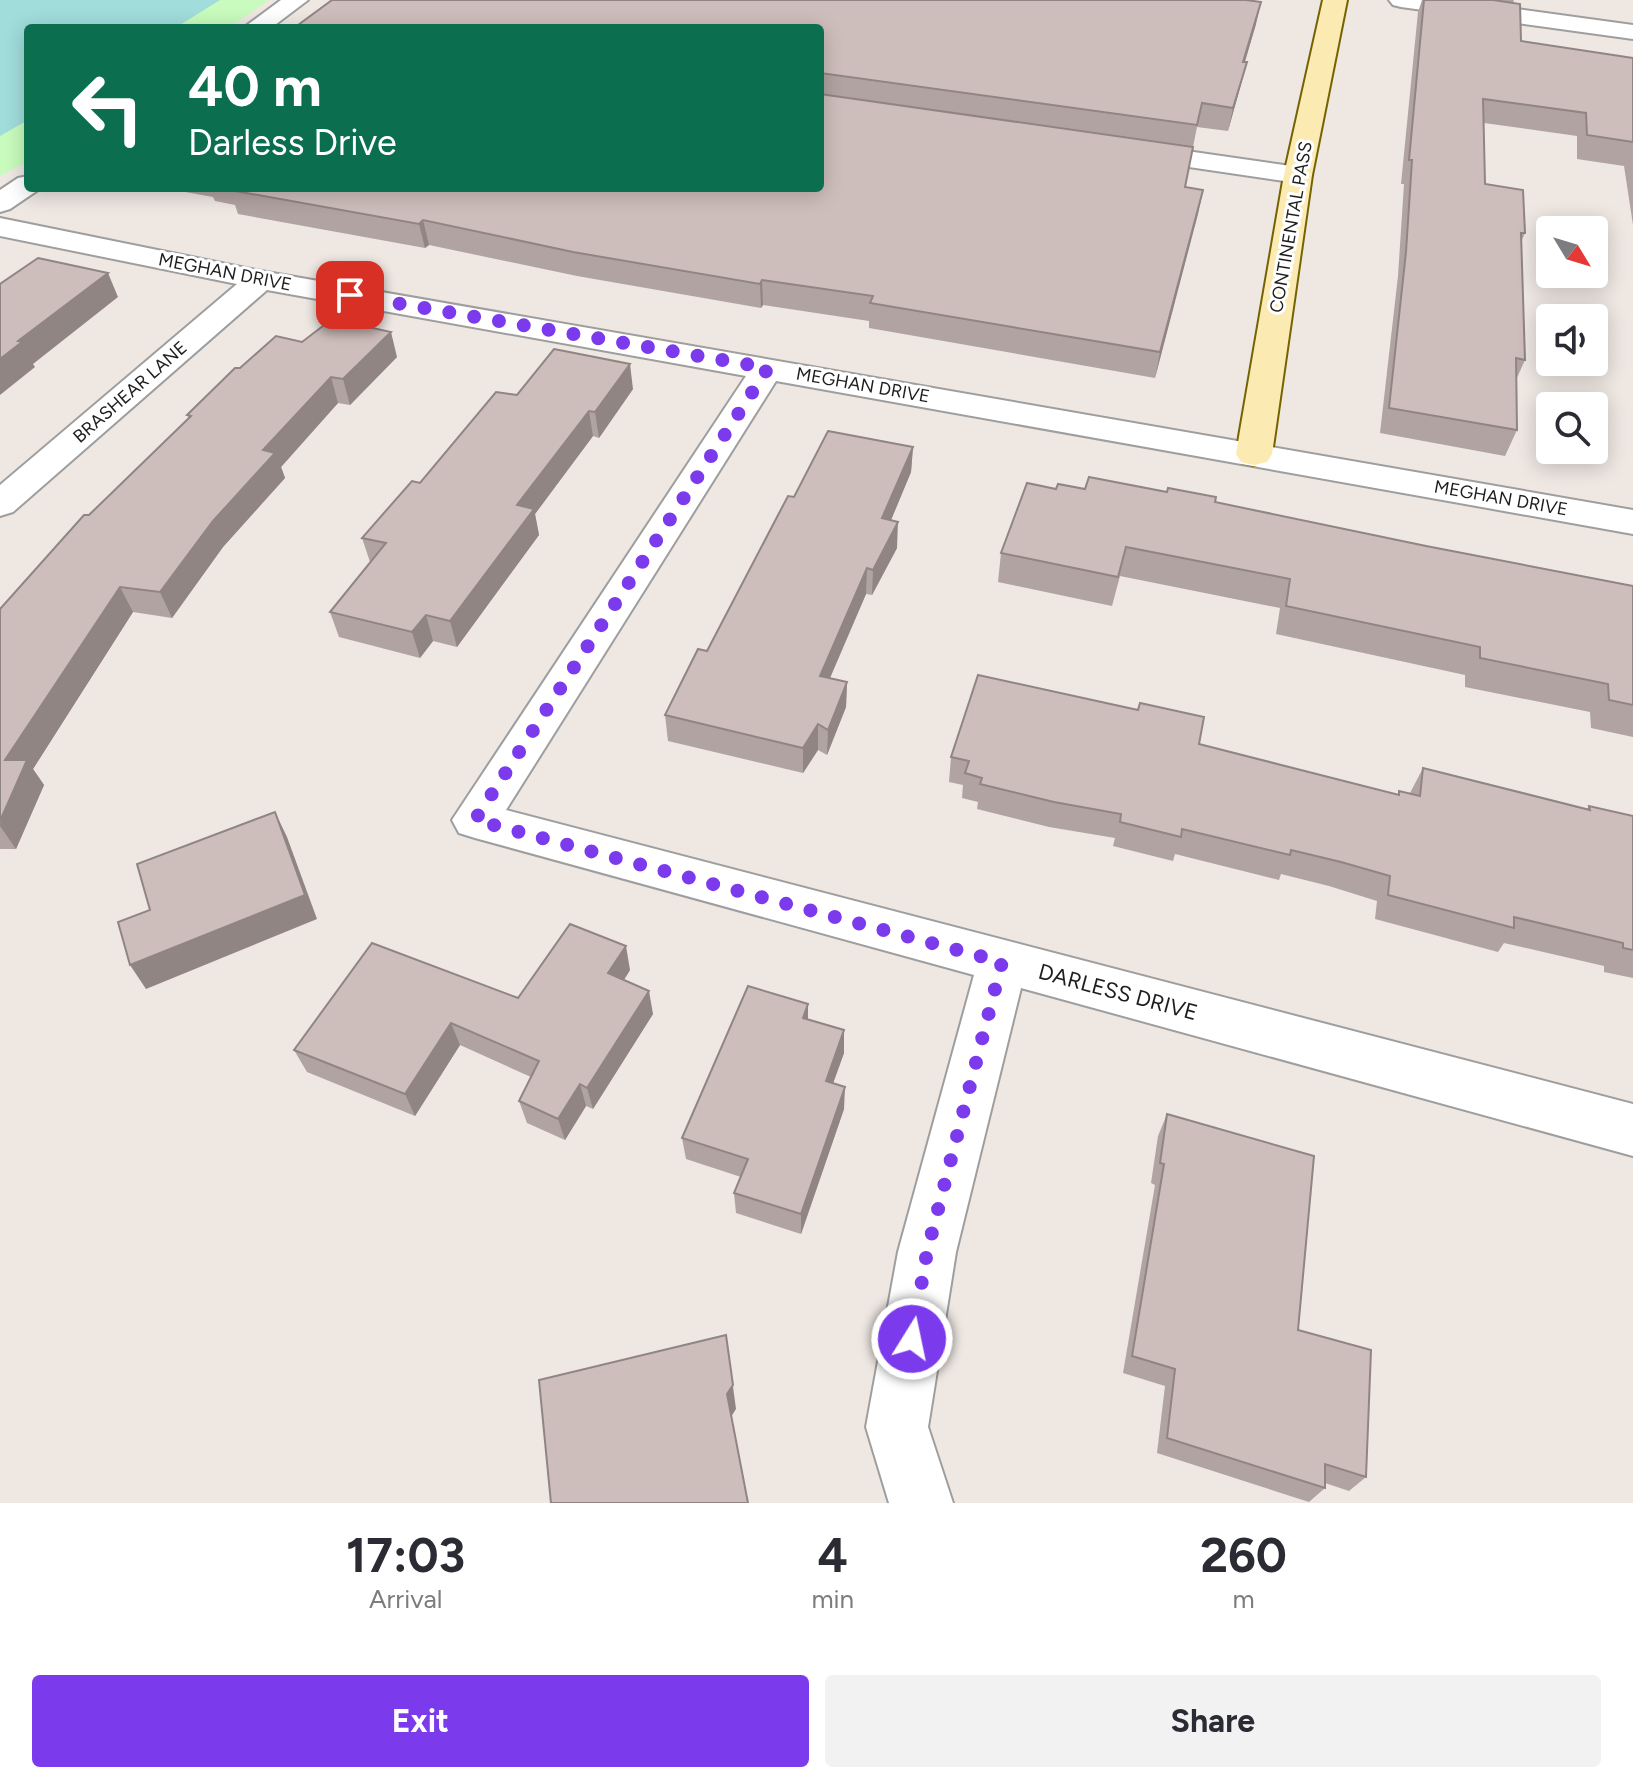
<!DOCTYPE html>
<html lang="en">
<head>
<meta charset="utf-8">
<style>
  :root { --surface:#fff; --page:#f2f2f3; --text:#2b2b33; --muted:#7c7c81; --accent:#7c3aed }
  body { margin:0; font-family:Figtree,sans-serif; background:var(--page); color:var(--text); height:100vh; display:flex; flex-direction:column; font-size:30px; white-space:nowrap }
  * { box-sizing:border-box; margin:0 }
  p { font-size:26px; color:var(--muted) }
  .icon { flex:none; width:44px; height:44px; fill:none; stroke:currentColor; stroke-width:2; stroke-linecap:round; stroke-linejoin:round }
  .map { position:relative; height:1503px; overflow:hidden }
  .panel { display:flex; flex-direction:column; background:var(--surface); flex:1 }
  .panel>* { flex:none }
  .guide { position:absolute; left:24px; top:24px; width:800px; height:168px; border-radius:8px; box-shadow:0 4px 20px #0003; background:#0b6e4f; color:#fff; overflow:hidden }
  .needle { width:52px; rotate:128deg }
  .tools { position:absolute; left:1536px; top:216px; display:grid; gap:16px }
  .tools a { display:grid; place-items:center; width:72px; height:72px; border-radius:8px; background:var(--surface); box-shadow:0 4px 20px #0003; font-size:40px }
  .pin { position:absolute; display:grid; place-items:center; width:68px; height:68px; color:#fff; margin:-34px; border-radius:16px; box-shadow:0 4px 12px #0006 }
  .me { position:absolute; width:88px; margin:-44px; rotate:10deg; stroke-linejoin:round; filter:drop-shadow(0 0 6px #0008) }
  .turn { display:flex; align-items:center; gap:28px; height:168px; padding:0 32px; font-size:36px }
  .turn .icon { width:104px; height:104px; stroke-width:2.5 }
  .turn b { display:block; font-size:56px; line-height:68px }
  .eta { display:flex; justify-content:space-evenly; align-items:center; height:136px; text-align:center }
  .eta b { font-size:48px; font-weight:700; line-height:56px }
  .button { display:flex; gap:16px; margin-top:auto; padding:16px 32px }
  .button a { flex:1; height:92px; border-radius:8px; background:var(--accent); color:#fff; font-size:32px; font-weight:700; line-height:92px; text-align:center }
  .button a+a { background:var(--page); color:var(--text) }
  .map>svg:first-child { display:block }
  .park { fill:#c8fbbd }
  .water { fill:#a1dddb }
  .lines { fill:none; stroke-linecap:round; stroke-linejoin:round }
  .street-casing { stroke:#9e9e9e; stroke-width:4 }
  .secondary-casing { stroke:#756302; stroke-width:4 }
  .street { fill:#fff; fill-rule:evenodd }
  .secondary { fill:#fbebb3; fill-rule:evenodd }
  .wall { fill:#b1a3a1 }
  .shaded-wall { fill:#908583 }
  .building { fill:#cebebb; stroke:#908583; stroke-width:2 }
  .route { stroke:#7c3aed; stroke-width:14; stroke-dasharray:0 25.2 }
  .labels { text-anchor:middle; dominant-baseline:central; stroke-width:6; stroke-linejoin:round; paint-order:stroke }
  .far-street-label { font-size:18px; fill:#1d1d1d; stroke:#fff }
  .street-label { font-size:22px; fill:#1d1d1d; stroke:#fff }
</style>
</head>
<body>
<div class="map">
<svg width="1633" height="1503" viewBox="0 0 1633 1503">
  <rect width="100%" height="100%" fill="#eee7e2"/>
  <path class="park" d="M 0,0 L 269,0 L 228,28 L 28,28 L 28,161 L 0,176 Z"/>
  <path class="water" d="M 0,0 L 220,0 L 175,28 L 28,28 L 28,120 L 0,136 Z"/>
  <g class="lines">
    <g class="street-casing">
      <g id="street">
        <path d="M 281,0 L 308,0 L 271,28 L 243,28 Z"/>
        <path d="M 1389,0 L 1452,0 L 1633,25 L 1633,39 L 1401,7 L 1393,5 Z"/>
        <path d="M 1131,143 L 1298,167 L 1308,169 L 1312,175 L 1308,181 L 1298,183 L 1121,157 L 1117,151 L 1121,145 Z"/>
        <path d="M 28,176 L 28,188 L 39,188 L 38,190 L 10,209 L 0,212 L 0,190 L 18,178 Z"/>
        <path d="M 0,218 L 261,271 L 1633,510 L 1633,534 L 776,381 L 506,810 L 1633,1104 L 1633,1156 L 1021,988 L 956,1252 L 928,1427 L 953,1503 L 889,1503 L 866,1427 L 898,1252 L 974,975 L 475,838 L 459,833 L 452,820 L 746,376 L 267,290 L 13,512 L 0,516 L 0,485 L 237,284 L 0,236 Z"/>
      </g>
    </g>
    <g class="secondary-casing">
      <path id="secondary" d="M 1323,0 L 1347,0 L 1312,175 L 1272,454 L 1267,462 L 1254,465 L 1241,462 L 1236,454 L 1284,175 Z"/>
    </g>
    <use href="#street" class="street"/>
    <use href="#secondary" class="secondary"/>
  </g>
  <g class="wall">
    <path d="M 1422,0 L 1514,0 L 1513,3 L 1521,41 L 1633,58 L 1633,225 L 1624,166 L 1577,159 L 1577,136 L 1484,123 L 1485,184 L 1525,233 L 1521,242 L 1525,360 L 1516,380 L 1517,430 L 1505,456 L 1380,433 L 1398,276 L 1404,184 L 1401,184 L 1418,12 Z"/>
    <path d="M 1256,24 L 1245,62 L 1241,84 L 1228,131 L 1197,127 L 1185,187 L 1203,190 L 1155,378 L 869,328 L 869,321 L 763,305 L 761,308 L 577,276 L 429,245 L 425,248 L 238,214 L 235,205 L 215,201 L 213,197 L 163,188 L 820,188 L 820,28 Z"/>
    <path d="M 302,342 L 397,357 L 350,405 L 338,403 L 281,467 L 285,478 L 223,547 L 172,618 L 133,612 L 33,769 L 44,785 L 16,849 L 0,849 L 0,609 L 89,515 L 189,418 L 187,415 L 240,368 Z"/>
    <path d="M 633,389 L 599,438 L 593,436 L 535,514 L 539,535 L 457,647 L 433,641 L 420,658 L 339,637 L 330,612 L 370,562 L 362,538 L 517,395 Z"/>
    <path d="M 913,447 L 911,472 L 891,520 L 897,548 L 872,595 L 866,594 L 830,678 L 847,682 L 846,707 L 827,755 L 818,750 L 803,773 L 668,741 L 665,715 L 707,651 L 794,497 Z"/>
    <path d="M 1056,489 L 1085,489 L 1215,502 L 1426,546 L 1633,586 L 1633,737 L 1591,728 L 1590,712 L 1465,687 L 1465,675 L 1276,634 L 1280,608 L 1120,576 L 1112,606 L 998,582 L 1001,553 Z"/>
    <path d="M 1199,744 L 1397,795 L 1399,791 L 1410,793 L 1423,768 L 1587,809 L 1589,806 L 1633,816 L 1633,978 L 1604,972 L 1604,966 L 1504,943 L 1498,952 L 1375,919 L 1377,901 L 1329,886 L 1281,874 L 1279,880 L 1175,854 L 1173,861 L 1113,846 L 1115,838 L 1049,827 L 977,809 L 978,802 L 962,798 L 963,785 L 949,782 L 951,757 Z"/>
    <path d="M 630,970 L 624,980 L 653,1014 L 593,1109 L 586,1106 L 565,1140 L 527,1123 L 519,1101 L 531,1077 L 460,1045 L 415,1116 L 307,1072 L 294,1050 L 518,998 Z"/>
    <path d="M 808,1004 L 808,1020 L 844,1053 L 833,1083 L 844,1109 L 801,1234 L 736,1213 L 734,1193 L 741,1177 L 686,1159 L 682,1138 Z"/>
    <path d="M 1167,1114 L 1298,1330 L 1366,1477 L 1349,1491 L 1325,1483 L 1325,1488 L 1309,1502 L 1157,1453 L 1165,1386 L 1123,1373 L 1155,1185 L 1151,1183 L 1158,1136 Z"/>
  </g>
  <g class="shaded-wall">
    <path d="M 1261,2 L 1256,24 L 1238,84 L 1243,62 Z"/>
    <path d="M 1247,62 L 1241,84 L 1228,131 L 1233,108 Z"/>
    <path d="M 1203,190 L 1198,214 L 1155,378 L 1160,352 Z"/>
    <path d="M 423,220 L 429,245 L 425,248 L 419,224 Z"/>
    <path d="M 108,273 L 118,297 L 33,364 L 35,367 L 0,395 L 0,359 L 18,341 Z"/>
    <path d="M 762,280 L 763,305 L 761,308 L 760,284 Z"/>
    <path d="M 391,332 L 397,357 L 350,405 L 343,379 Z"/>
    <path d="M 630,364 L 633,389 L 599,438 L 595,412 Z"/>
    <path d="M 331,377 L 338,403 L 281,467 L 285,478 L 223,547 L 172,618 L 160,592 L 263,450 Z"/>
    <path d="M 589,411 L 593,436 L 535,514 L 539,535 L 457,647 L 450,621 L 517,505 Z"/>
    <path d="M 913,447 L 911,472 L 881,544 L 882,518 Z"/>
    <path d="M 898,522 L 897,548 L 872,595 L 873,570 Z"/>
    <path d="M 867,568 L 866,594 L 820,701 L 820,676 Z"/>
    <path d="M 120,587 L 133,612 L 33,769 L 44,785 L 16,849 L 0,826 L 5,760 Z"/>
    <path d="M 426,615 L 433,641 L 420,658 L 412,632 Z"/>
    <path d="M 847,682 L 846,707 L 827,755 L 828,730 Z"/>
    <path d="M 818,724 L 818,750 L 803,773 L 803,748 Z"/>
    <path d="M 275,812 L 287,837 L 317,919 L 146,989 L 130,965 Z"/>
    <path d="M 626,946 L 630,970 L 613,997 L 608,973 Z"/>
    <path d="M 649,991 L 653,1014 L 593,1109 L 587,1088 Z"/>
    <path d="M 808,1004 L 808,1027 L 803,1018 Z"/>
    <path d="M 451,1023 L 460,1045 L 415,1116 L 405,1094 Z"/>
    <path d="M 844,1030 L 844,1053 L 826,1103 L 826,1081 Z"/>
    <path d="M 580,1084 L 586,1106 L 565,1140 L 558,1119 Z"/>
    <path d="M 845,1087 L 844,1109 L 801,1234 L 801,1214 Z"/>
    <path d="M 726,1335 L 736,1409 L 731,1417 L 727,1394 Z"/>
  </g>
  <g class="building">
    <path d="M 332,0 L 1246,0 L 1261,2 L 1243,62 L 1247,62 L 1233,108 L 1202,103 L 1197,125 L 820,73 L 820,28 L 294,28 Z"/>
    <path d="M 1424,0 L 1493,0 L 1520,4 L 1521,41 L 1633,58 L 1633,142 L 1587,135 L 1586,113 L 1483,99 L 1485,184 L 1523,190 L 1525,233 L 1521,233 L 1525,360 L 1516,358 L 1517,430 L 1389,408 L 1406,252 L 1412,160 L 1409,160 Z"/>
    <path d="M 820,94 L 1193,147 L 1185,187 L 1203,190 L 1160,352 L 870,303 L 873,296 L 762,280 L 760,284 L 573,252 L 423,220 L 419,224 L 230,190 L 232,188 L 820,188 Z"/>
    <path d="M 38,258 L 108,273 L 18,341 L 22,342 L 0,359 L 0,284 Z"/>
    <path d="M 332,319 L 391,332 L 343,379 L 331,377 L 263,450 L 275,453 L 213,521 L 160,592 L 120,587 L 5,760 L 27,760 L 0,821 L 0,609 L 84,515 L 89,515 L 191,416 L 187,415 L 235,368 L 240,368 L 276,336 L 302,342 Z"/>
    <path d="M 554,349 L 630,364 L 595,412 L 589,411 L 517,505 L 534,509 L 450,621 L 426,615 L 412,632 L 330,612 L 386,543 L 362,538 L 412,481 L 420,483 L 496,392 L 517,395 Z"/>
    <path d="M 828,431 L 913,447 L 882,518 L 898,522 L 873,570 L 867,568 L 820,676 L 847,682 L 828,730 L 818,724 L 803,748 L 665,715 L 698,649 L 707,651 L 788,496 L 794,497 Z"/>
    <path d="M 1089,477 L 1167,492 L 1168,488 L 1216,497 L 1215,502 L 1426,546 L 1633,586 L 1633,705 L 1609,700 L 1608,684 L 1480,658 L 1480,647 L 1286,606 L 1290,579 L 1126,547 L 1118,577 L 1001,553 L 1027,483 L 1056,489 L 1058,484 L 1085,489 Z"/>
    <path d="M 978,675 L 1138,710 L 1140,703 L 1204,717 L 1199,744 L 1399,795 L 1399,791 L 1420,796 L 1423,768 L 1590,810 L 1589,806 L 1633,816 L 1633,950 L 1623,948 L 1623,943 L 1514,917 L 1514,928 L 1388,895 L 1390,876 L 1341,862 L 1291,850 L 1290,855 L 1182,829 L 1181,837 L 1120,822 L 1121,814 L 1054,802 L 980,784 L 982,778 L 965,773 L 969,761 L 951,757 Z"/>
    <path d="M 275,812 L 305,895 L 130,965 L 118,922 L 150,910 L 137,864 Z"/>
    <path d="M 570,924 L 626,946 L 608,973 L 649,991 L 587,1088 L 580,1084 L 558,1119 L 519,1101 L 539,1061 L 451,1023 L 405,1094 L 294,1050 L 372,943 L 518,998 Z"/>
    <path d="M 748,986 L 808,1004 L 803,1018 L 844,1030 L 826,1081 L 845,1087 L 801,1214 L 734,1193 L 748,1159 L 682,1138 Z"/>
    <path d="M 1167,1114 L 1314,1156 L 1298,1330 L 1371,1350 L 1366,1477 L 1325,1464 L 1325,1488 L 1167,1438 L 1175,1369 L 1132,1356 L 1164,1164 L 1160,1163 Z"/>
    <path d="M 726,1335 L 733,1385 L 727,1394 L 748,1503 L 551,1503 L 539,1380 Z"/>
  </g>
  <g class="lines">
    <path class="route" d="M 350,295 L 768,368 L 475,820 L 1002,962 L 927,1252 L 912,1339"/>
  </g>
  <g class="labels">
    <g class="far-street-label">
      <text transform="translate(1291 227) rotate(-80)">CONTINENTAL PASS</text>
      <text transform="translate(225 272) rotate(11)">MEGHAN DRIVE</text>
      <text transform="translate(863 385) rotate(10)">MEGHAN DRIVE</text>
      <text transform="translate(130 392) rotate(-41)">BRASHEAR LANE</text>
      <text transform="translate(1501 498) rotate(10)">MEGHAN DRIVE</text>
    </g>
    <g class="street-label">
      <text transform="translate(1118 992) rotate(15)">DARLESS DRIVE</text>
    </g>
  </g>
</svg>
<div class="tools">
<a><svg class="needle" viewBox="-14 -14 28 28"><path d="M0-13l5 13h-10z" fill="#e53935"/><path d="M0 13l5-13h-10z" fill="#7c7c81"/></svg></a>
<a><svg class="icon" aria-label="sound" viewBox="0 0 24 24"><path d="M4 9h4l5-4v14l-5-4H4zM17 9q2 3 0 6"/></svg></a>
<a><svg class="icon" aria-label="search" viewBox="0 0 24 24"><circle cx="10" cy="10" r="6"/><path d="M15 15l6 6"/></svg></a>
</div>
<div class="pin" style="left:350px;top:295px;background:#d93025"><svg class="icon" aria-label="arrive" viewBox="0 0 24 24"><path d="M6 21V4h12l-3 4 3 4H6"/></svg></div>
<svg class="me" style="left:912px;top:1339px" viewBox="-20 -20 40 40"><circle r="17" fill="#7c3aed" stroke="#fff" stroke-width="3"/><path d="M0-11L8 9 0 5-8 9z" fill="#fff"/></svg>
<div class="guide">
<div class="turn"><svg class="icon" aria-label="left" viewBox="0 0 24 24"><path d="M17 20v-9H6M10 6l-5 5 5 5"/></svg><div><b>40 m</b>Darless Drive</div></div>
</div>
</div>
<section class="panel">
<div class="eta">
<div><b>17:03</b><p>Arrival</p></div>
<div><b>4</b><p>min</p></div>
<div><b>260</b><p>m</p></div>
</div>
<div class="button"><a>Exit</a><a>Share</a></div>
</section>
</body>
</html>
